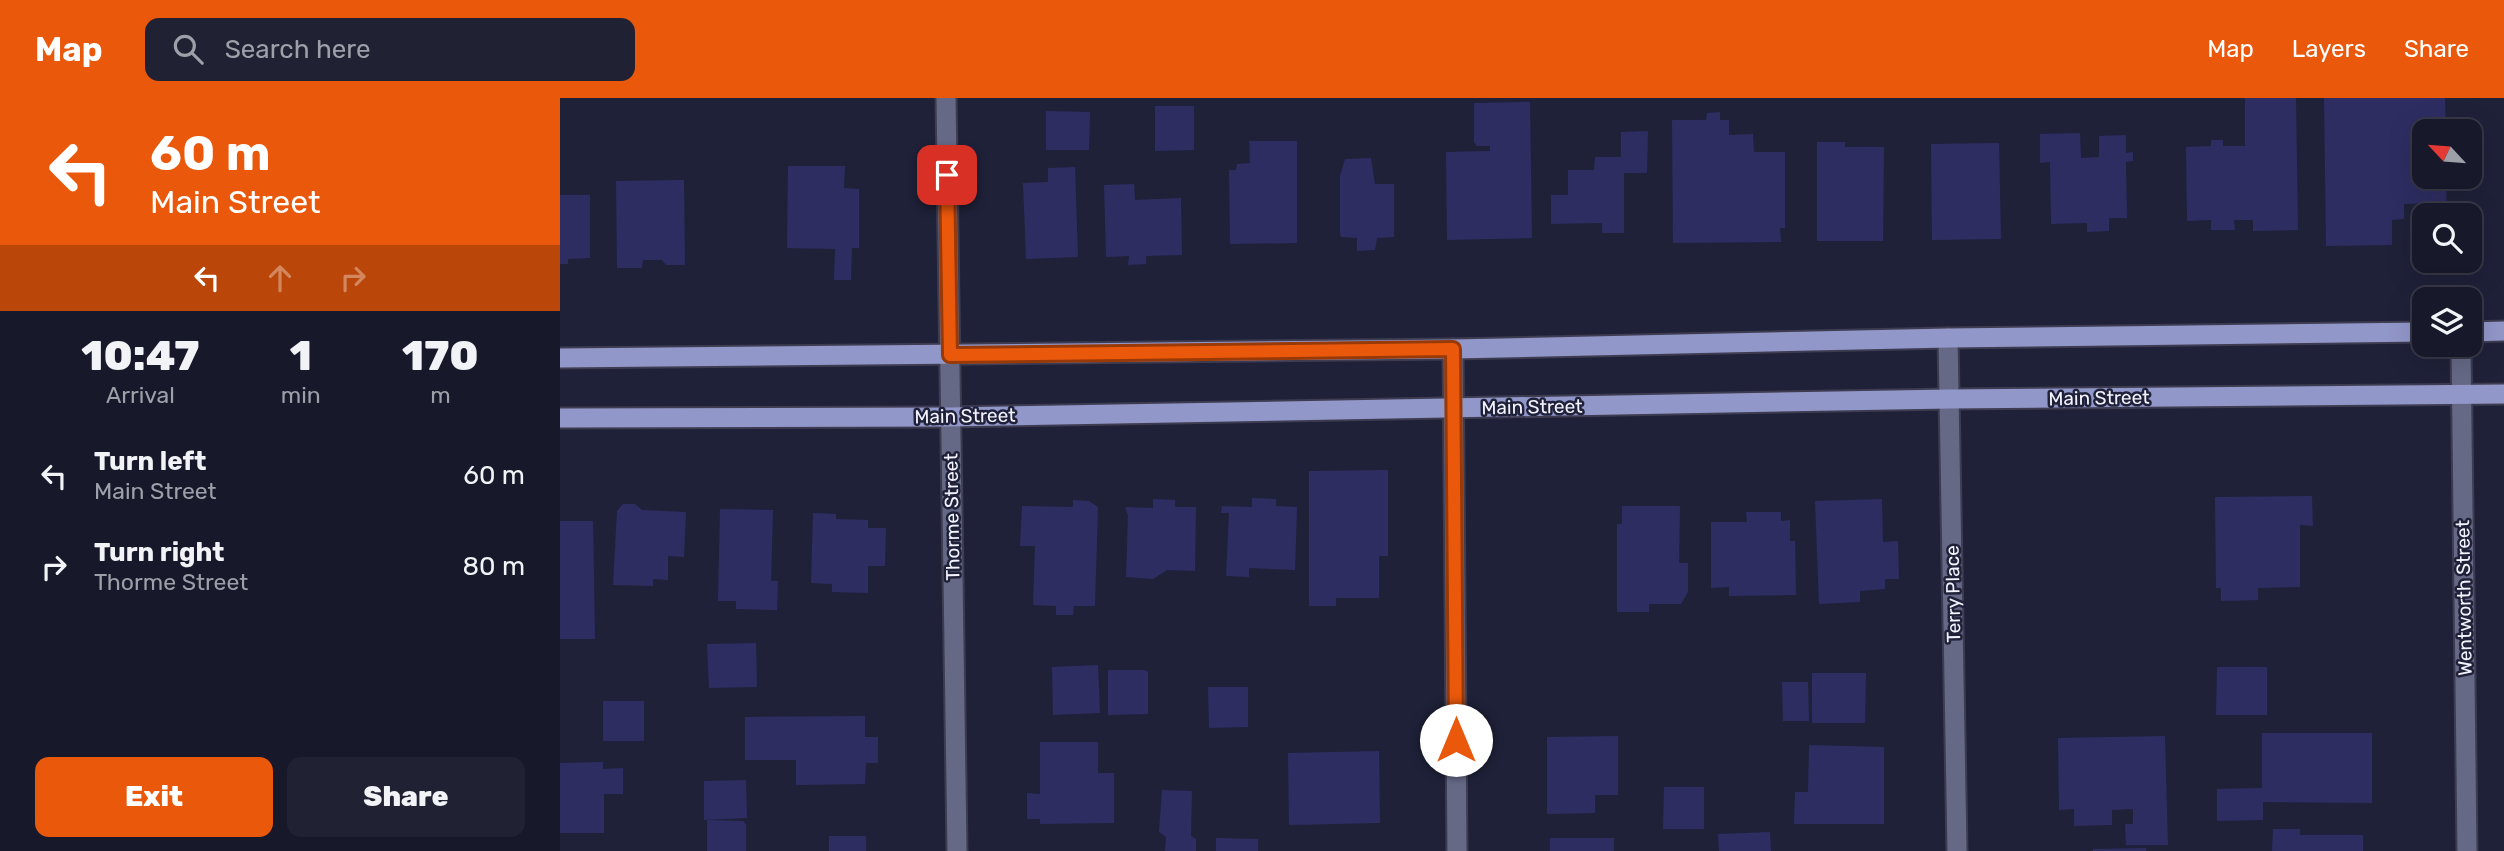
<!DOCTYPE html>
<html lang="en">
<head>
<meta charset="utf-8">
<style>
  :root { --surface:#17192b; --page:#202233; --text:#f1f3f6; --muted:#9ea0a9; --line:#363847; --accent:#ea580c }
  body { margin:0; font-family:Rubik,sans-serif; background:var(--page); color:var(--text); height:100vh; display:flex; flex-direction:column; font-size:26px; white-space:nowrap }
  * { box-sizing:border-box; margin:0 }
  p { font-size:23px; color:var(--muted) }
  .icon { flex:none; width:38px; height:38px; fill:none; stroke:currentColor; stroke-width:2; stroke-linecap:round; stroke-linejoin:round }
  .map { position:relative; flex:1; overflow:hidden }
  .drawer { display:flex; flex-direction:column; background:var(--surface); width:560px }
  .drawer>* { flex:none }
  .guide { background:#ea580c; color:#fff; overflow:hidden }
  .needle { width:46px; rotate:296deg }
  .buttons { position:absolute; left:1852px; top:21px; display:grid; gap:14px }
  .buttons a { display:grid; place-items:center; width:70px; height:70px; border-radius:14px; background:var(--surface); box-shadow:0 7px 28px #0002,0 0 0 2px var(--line); font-size:35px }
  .pin { position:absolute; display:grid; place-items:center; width:60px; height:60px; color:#fff; margin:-30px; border-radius:14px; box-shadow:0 4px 10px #0006 }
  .me { position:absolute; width:77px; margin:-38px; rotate:0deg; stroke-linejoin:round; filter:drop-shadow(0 0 5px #0008) }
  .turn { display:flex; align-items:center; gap:24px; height:147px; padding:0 35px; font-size:32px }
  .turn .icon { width:91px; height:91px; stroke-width:2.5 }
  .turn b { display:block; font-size:49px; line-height:60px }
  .lanes { display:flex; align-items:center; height:66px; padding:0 35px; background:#0003; justify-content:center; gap:35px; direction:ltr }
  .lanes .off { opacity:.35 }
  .eta { display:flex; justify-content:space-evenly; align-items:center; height:119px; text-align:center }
  .eta b { font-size:42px; font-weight:800; line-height:49px }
  .primary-button { display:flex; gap:14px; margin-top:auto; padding:14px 35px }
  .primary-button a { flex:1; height:80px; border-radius:14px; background:var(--accent); color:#fff; font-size:28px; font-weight:800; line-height:80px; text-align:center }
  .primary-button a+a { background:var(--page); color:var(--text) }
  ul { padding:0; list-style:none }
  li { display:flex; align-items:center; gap:21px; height:91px; padding:0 35px }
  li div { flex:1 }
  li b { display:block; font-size:26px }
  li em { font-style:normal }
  header { display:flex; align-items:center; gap:42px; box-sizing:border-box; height:98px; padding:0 35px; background:var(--accent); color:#fff }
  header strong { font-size:33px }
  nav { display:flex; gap:38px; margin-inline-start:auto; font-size:24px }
  .search { width:490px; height:63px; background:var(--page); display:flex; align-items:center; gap:18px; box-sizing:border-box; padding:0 24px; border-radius:14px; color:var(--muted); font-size:26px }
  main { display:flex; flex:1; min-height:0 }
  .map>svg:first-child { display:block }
  .building { fill:#2e2d62 }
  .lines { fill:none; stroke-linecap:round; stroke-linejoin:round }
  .minor-casing { stroke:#3d3c51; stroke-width:23 }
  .primary-casing { stroke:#3d3c51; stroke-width:23 }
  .minor { stroke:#666986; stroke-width:19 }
  .primary { stroke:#9297c9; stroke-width:19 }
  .route-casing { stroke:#983908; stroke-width:18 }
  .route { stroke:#ea580c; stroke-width:12 }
  .labels { text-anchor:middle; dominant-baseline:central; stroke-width:5; stroke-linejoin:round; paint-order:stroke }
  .street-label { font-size:19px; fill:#f2f3fe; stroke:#1f2139 }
</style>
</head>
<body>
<header>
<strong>Map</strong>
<div class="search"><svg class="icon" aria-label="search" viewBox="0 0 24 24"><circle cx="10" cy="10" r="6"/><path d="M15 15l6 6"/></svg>Search here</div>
<nav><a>Map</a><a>Layers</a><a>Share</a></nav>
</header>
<main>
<section class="drawer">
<div class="guide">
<div class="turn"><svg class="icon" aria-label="left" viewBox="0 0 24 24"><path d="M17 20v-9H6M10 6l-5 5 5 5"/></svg><div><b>60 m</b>Main Street</div></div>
<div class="lanes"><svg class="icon" aria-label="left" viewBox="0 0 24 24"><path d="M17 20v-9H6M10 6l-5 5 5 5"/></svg><svg class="icon off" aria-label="ahead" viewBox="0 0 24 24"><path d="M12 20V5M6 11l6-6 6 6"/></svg><svg class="icon off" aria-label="right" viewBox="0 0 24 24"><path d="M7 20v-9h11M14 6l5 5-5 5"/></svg></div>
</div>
<div class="eta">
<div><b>10:47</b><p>Arrival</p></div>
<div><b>1</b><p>min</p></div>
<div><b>170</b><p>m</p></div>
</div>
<ul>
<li><svg class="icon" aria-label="left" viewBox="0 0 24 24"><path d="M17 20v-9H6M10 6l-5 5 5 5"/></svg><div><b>Turn left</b><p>Main Street</p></div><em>60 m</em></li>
<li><svg class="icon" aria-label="right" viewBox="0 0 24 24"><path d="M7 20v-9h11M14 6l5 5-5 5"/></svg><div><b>Turn right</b><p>Thorme Street</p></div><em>80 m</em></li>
</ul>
<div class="primary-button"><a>Exit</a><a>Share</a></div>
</section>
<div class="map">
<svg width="1944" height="753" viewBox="0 0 1944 753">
  <rect width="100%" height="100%" fill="#1f2139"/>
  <g class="building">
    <path d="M 1685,0 L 1736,0 L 1738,132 L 1693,133 L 1693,122 L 1674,122 L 1675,132 L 1651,132 L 1651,122 L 1627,123 L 1626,49 L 1651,48 L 1651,42 L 1663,42 L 1663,48 L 1685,48 Z"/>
    <path d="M 1764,0 L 1885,0 L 1886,33 L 1864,33 L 1864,79 L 1886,79 L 1887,117 L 1871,117 L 1871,105 L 1844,106 L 1844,121 L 1832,122 L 1832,147 L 1766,148 Z"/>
    <path d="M 970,4 L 972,140 L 887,142 L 886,54 L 930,53 L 930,48 L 917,48 L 914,44 L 914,5 Z"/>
    <path d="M 595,8 L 634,8 L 634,52 L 595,53 Z"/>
    <path d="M 486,13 L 530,14 L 529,52 L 486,52 Z"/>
    <path d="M 1160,14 L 1160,22 L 1169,22 L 1169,37 L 1193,36 L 1194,54 L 1225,54 L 1225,130 L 1220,130 L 1221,144 L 1113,145 L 1112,22 L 1146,22 L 1147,15 Z"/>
    <path d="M 1088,33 L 1087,75 L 1064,75 L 1064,135 L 1042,135 L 1042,125 L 991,126 L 991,97 L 1008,97 L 1008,72 L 1034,72 L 1035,59 L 1061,59 L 1061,34 Z"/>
    <path d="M 1520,35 L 1521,60 L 1539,59 L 1539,38 L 1566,37 L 1566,55 L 1573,54 L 1573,63 L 1566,64 L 1567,120 L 1549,120 L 1549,133 L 1527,134 L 1527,125 L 1491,126 L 1490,64 L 1480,65 L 1480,36 Z"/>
    <path d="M 689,43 L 737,43 L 737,145 L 670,146 L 669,72 L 676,72 L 677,66 L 690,65 Z"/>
    <path d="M 1257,44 L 1285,44 L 1285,49 L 1324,49 L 1323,143 L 1257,143 Z"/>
    <path d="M 1439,45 L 1441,141 L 1372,142 L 1371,46 Z"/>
    <path d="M 811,60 L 815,86 L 834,86 L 834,139 L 817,140 L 815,152 L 797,153 L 797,140 L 781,139 L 780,136 L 780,78 L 785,61 Z"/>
    <path d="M 228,68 L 285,68 L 284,90 L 299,91 L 299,150 L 292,150 L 291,182 L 274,182 L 275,151 L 227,150 Z"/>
    <path d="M 515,69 L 518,159 L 466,161 L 463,85 L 488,84 L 488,70 Z"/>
    <path d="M 124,82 L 125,167 L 106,167 L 102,162 L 83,162 L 82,170 L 57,170 L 56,83 Z"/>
    <path d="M 574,86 L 575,102 L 621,100 L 622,157 L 586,158 L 586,166 L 568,167 L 569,158 L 546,159 L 544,87 Z"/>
    <path d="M 0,97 L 30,97 L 30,160 L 8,161 L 8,166 L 0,166 Z"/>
    <path d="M 828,372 L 828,458 L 819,458 L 819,500 L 776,500 L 776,508 L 749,508 L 749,373 Z"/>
    <path d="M 1752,398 L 1753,428 L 1740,427 L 1740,489 L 1698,490 L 1698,502 L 1661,503 L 1661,490 L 1656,490 L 1655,399 Z"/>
    <path d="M 692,400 L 716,401 L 716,408 L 737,409 L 735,472 L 689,470 L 689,479 L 666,478 L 669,415 L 661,415 L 662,408 L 692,409 Z"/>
    <path d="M 593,401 L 615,402 L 615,409 L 636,409 L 635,473 L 607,472 L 593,481 L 566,479 L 568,417 L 565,409 L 593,410 Z"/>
    <path d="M 1322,401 L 1323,444 L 1338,443 L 1339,481 L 1325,481 L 1325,491 L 1300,493 L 1300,504 L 1259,506 L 1255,403 Z"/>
    <path d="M 513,402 L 529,403 L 538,409 L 535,508 L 514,508 L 513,517 L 496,517 L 496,508 L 473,507 L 475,448 L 460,448 L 462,408 L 513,409 Z"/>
    <path d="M 63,406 L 75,406 L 82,412 L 126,414 L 124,459 L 108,458 L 108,482 L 93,481 L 93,488 L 53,487 L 57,413 Z"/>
    <path d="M 1062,408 L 1120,408 L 1119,465 L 1128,465 L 1128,494 L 1121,506 L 1089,506 L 1089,514 L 1057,514 L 1057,426 L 1062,426 Z"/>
    <path d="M 160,411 L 213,412 L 211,483 L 218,483 L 217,512 L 176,511 L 176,503 L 158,503 Z"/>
    <path d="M 1186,414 L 1221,414 L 1221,423 L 1230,422 L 1230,443 L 1235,443 L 1236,497 L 1169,498 L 1169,489 L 1151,490 L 1151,424 L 1187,424 Z"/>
    <path d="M 253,415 L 276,416 L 276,421 L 308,422 L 308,430 L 326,430 L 325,468 L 308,468 L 308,495 L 272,494 L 272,486 L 251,485 Z"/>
    <path d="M 0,423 L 33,423 L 35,541 L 0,541 Z"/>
    <path d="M 196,545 L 197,589 L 149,590 L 147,546 Z"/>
    <path d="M 538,567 L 540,615 L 493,617 L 492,569 Z"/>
    <path d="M 1657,569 L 1707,569 L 1707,617 L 1656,617 Z"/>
    <path d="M 548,572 L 584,572 L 588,574 L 588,616 L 548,617 Z"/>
    <path d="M 1252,575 L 1306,575 L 1305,625 L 1252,625 Z"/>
    <path d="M 1222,584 L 1248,584 L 1249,623 L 1223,623 Z"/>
    <path d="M 648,589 L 688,589 L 688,629 L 649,630 Z"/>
    <rect x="43" y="603" width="41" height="40"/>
    <path d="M 305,618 L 305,639 L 318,639 L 318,665 L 306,665 L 305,686 L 236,687 L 236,662 L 185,662 L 185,619 Z"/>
    <path d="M 1702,635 L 1812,635 L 1812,705 L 1703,704 L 1703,722 L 1657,723 L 1657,691 L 1702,690 Z"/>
    <path d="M 1058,638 L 1058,697 L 1035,697 L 1035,715 L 987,716 L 987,639 Z"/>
    <path d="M 1605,638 L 1608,747 L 1566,747 L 1565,726 L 1573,726 L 1573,711 L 1552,712 L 1552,727 L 1514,728 L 1514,711 L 1499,712 L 1498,640 Z"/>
    <path d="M 480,644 L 538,644 L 538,675 L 554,675 L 554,725 L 480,726 L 480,721 L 467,721 L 467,695 L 480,696 Z"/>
    <path d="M 1249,647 L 1324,649 L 1324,726 L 1234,726 L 1235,694 L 1248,694 Z"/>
    <path d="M 819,653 L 820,725 L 729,727 L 728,655 Z"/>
    <path d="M 43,664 L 43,671 L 63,670 L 63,696 L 44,696 L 44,735 L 0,735 L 0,665 Z"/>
    <path d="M 186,682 L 187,720 L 144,722 L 144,683 Z"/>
    <path d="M 1104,689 L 1144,689 L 1144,731 L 1103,731 Z"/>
    <path d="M 602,692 L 632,693 L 631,738 L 636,741 L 636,753 L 605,753 L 606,739 L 599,734 Z"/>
    <path d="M 147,722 L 183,723 L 186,726 L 186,753 L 147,753 Z"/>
    <path d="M 1713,731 L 1740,731 L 1740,737 L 1803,737 L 1803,753 L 1712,753 Z"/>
    <path d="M 1210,734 L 1211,753 L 1159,753 L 1158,736 Z"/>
    <rect x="269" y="738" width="37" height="15"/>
    <path d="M 656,740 L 698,741 L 698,753 L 656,753 Z"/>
    <rect x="990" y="740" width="64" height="13"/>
    <path d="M 1586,750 L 1586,753 L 1533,753 L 1533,751 Z"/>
  </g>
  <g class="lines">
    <g class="minor-casing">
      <g id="minor">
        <path d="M 386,0 L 397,753"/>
        <path d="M 1388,240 L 1397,753"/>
        <path d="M 1901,247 L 1907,753"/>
        <path d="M 893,251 L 897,753"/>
      </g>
    </g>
    <g class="primary-casing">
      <g id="primary">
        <path d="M 1909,234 L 1944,233"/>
        <path d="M 0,260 L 893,251 L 1388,240 L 1864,234"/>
        <path d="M 0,320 L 390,319 L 1389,301 L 1944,296"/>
      </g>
    </g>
    <use href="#minor" class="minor"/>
    <use href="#primary" class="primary"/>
  </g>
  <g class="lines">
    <g class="route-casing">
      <path id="route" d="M 387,77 L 390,257 L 893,251 L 896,642"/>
    </g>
    <use href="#route" class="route"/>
  </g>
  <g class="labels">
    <g class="street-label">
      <text transform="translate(1539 300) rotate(-1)">Main Street</text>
      <text transform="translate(972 309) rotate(-1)">Main Street</text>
      <text transform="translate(405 318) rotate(-1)">Main Street</text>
      <text transform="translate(392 419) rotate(-91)">Thorme Street</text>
      <text transform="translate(1393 496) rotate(-91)">Terry Place</text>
      <text transform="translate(1904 500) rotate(-91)">Wentworth Street</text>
    </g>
  </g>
</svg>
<div class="buttons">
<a><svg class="needle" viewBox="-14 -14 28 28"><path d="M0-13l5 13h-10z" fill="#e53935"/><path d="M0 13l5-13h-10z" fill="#9ea0a9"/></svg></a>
<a><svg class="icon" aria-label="search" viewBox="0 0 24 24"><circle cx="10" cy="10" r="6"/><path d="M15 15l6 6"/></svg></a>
<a><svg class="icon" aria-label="layers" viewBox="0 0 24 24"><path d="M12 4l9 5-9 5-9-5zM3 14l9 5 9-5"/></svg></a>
</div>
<div class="pin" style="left:387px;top:77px;background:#d93025"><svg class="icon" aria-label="arrive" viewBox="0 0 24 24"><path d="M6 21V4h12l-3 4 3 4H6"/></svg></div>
<svg class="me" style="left:896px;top:642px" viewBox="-20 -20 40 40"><circle r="19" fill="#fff"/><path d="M0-13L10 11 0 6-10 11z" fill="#ea580c"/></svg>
</div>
</main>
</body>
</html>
